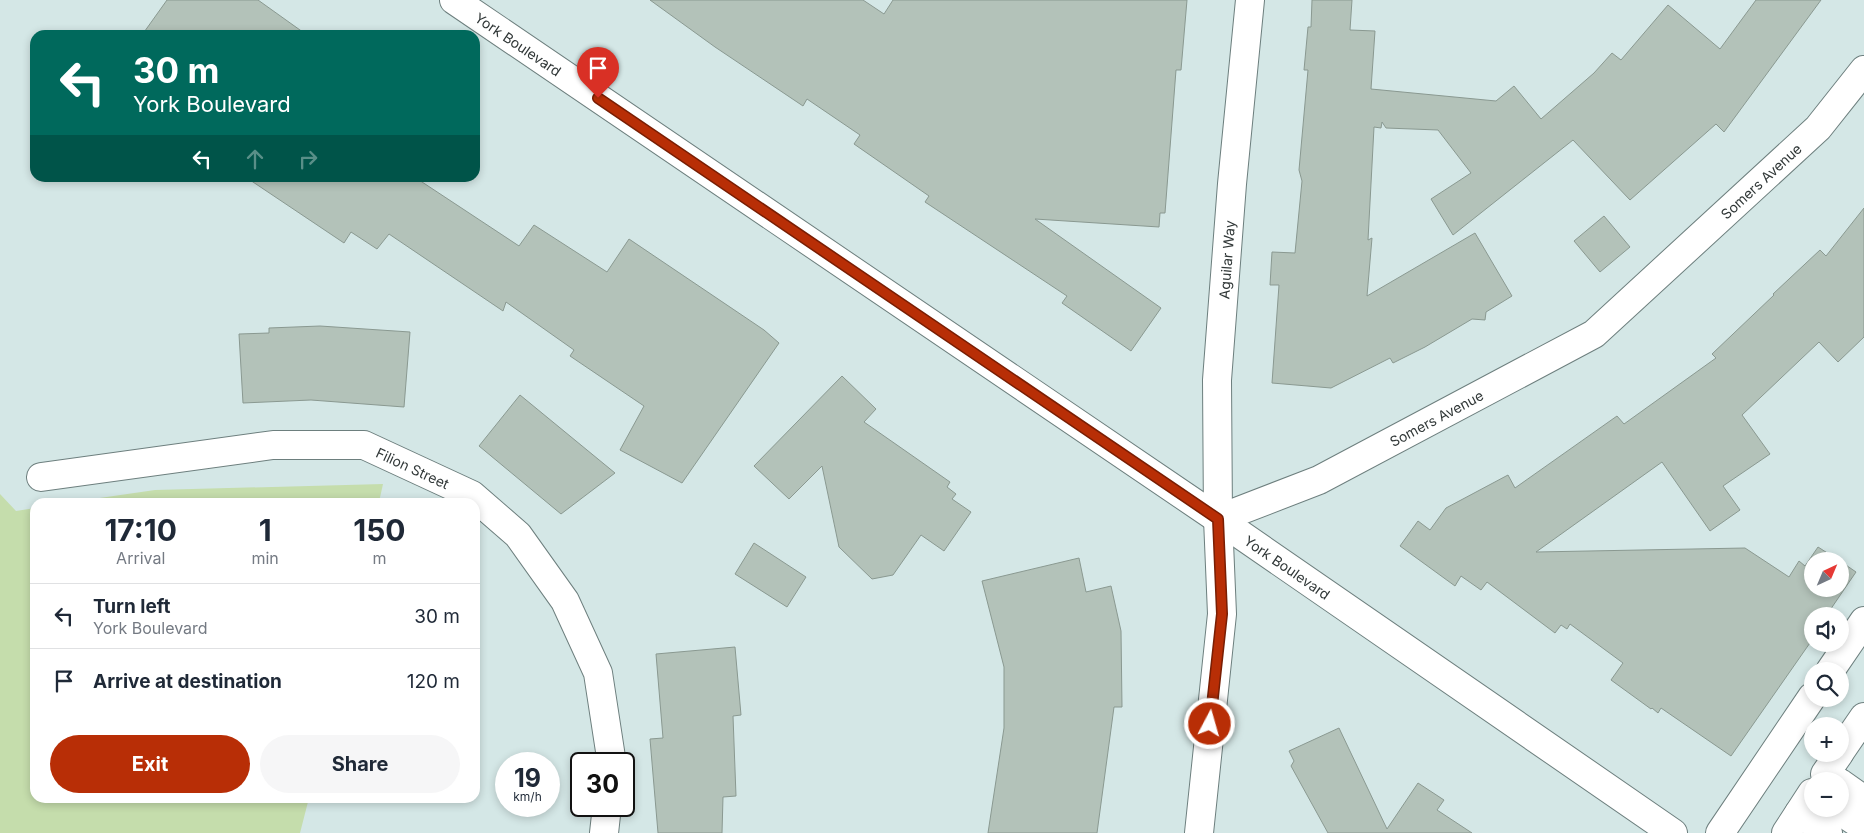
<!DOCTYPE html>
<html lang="en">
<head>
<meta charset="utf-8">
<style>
  :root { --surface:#fff; --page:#f6f6f7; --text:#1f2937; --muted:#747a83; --line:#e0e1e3; --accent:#b82e06 }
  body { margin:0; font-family:Inter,sans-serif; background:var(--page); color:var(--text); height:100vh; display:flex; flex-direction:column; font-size:19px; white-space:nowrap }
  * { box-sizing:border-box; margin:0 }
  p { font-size:16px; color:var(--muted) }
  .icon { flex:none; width:28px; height:28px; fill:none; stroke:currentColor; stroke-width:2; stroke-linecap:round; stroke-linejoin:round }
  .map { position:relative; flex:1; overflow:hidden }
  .sheet { position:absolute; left:30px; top:498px; width:450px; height:305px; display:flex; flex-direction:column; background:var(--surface); border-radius:15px; box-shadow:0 2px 8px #0003 }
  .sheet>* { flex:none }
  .hud { position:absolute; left:30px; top:30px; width:450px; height:152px; border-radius:15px; box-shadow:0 2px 8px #0003; background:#00695c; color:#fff; overflow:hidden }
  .needle { width:32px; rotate:44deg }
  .fabs { position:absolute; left:1804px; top:552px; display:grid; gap:10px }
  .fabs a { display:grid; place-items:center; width:45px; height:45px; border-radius:50%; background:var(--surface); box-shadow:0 2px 8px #0003; font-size:25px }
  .speed { position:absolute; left:495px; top:752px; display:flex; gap:10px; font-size:25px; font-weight:700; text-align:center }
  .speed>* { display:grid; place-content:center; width:65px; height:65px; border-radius:50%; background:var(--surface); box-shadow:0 2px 8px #0003; line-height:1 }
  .speed small { font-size:12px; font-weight:400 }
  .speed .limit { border:2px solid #111; border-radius:8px; background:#fff; color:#111 }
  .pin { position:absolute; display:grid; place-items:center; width:42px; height:42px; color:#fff; margin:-51px -21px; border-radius:50% 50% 50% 0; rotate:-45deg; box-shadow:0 0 5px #0007 }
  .pin .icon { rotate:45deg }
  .me { position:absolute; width:55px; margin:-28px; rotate:6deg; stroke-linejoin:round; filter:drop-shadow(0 0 4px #0008) }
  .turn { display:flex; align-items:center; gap:18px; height:105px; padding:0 20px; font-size:22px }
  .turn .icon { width:65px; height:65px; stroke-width:2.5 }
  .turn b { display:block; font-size:35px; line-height:42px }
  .lanes { display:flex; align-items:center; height:48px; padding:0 20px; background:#0003; justify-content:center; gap:25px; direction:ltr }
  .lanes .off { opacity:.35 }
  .eta { display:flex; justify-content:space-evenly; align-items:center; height:85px; text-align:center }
  .eta b { font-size:30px; font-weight:700; line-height:35px }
  .action { display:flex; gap:10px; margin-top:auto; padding:10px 20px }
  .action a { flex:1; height:58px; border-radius:30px; background:var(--accent); color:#fff; font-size:20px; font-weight:700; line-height:58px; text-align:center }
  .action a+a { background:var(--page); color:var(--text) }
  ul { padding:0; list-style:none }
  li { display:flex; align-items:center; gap:15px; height:65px; padding:0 20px; border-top:1px solid var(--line) }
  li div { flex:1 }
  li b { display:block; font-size:19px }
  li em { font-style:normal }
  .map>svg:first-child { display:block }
  .green { fill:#c5ddac }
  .building { fill:#b3c2b9; stroke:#8a9991 }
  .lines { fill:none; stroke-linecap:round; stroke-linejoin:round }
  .minor-casing { stroke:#6d7f7e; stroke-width:30 }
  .minor { stroke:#fff; stroke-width:28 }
  .route-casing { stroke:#781e04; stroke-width:12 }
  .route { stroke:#b82e06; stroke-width:9 }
  .labels { text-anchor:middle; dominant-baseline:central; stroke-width:5; stroke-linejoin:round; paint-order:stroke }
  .street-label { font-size:14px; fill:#303737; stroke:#e1f4f3 }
</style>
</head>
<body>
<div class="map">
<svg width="1864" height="833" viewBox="0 0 1864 833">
  <rect width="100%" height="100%" fill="#d4e7e6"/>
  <g class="green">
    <path d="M 383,484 L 379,502 L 72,502 L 155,490 Z"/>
    <path d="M 0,494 L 16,511 L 35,508 L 35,798 L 309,798 L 300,833 L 0,833 Z"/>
  </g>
  <g class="building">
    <path d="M 167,0 L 258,0 L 307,35 L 142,35 Z"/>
    <path d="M 650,0 L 863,0 L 884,14 L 893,0 L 1187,0 L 1181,70 L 1176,70 L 1165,213 L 1160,213 L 1159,227 L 1035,219 L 1161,308 L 1131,351 L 1062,303 L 1067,296 L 925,202 L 929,196 L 854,144 L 860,135 L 807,99 L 803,106 L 715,47 Z"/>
    <path d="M 1312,0 L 1352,0 L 1350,30 L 1375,31 L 1371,89 L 1496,101 L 1514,86 L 1541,119 L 1594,73 L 1612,53 L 1621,60 L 1668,5 L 1720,49 L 1756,0 L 1821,0 L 1724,132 L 1716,124 L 1630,200 L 1573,140 L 1453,235 L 1431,199 L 1471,173 L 1438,130 L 1386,128 L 1382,122 L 1381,128 L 1374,127 L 1368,240 L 1372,238 L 1367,296 L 1475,233 L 1512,296 L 1486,312 L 1485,320 L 1472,319 L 1425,347 L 1393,363 L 1390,358 L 1331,388 L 1272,383 L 1279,285 L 1270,285 L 1272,252 L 1295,253 L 1302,181 L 1299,170 L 1308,70 L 1304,70 L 1308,27 L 1311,27 Z"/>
    <path d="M 247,178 L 416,178 L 519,246 L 534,225 L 607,272 L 629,239 L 764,330 L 779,343 L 682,483 L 620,450 L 644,406 L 570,356 L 574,350 L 506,302 L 503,311 L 389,234 L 377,249 L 351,232 L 344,243 Z"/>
    <path d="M 1864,208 L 1864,337 L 1838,362 L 1819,342 L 1742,415 L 1770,454 L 1723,486 L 1740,510 L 1710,531 L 1662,462 L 1536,552 L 1745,548 L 1789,577 L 1799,561 L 1805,566 L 1818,547 L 1840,561 L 1812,561 L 1812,589 L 1840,589 L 1840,561 L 1856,572 L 1826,616 L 1812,616 L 1812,640 L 1731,756 L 1661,708 L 1658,713 L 1652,708 L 1651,709 L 1611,680 L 1623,663 L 1570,624 L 1567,629 L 1561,625 L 1555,633 L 1487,582 L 1481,590 L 1461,576 L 1455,586 L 1400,546 L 1418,521 L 1430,530 L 1446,508 L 1508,475 L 1515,488 L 1617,416 L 1624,424 L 1716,358 L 1712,354 L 1774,295 L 1773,294 L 1820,250 L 1826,256 Z"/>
    <path d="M 1604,216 L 1630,247 L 1600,272 L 1574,241 Z"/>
    <path d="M 320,326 L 410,332 L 404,407 L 311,400 L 243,403 L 239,334 L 269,333 L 269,328 Z"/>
    <path d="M 842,376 L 876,409 L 864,422 L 950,482 L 947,487 L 956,494 L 952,499 L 971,512 L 944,551 L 921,535 L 893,575 L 872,579 L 839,547 L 822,466 L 789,499 L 754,466 Z"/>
    <path d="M 520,395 L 615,473 L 561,514 L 479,446 Z"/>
    <path d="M 754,543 L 806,577 L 787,607 L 735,574 Z"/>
    <path d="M 1079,558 L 1086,592 L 1111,586 L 1121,631 L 1122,707 L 1114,707 L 1097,833 L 988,833 L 1004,728 L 1004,667 L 982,581 Z"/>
    <path d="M 735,647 L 741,715 L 733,716 L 736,796 L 723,797 L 722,833 L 658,833 L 650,739 L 663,738 L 656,654 Z"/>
    <path d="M 1339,728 L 1387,829 L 1418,783 L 1444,800 L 1437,810 L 1472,833 L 1328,833 L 1291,766 L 1294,761 L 1289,751 Z"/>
  </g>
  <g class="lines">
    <g class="minor-casing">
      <g id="minor">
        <path id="s1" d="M 454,0 L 1218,519 L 1673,833"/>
        <path id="s2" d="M 41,477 L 273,445 L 364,445 L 472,495 L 518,535 L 565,601 L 598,673 L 612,764"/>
        <path id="s3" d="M 1218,519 L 1319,480 L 1594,334 L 1818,128 L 1864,70"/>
        <path d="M 1830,671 L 1864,621"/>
        <path d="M 1840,752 L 1864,717"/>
        <path d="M 1837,781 L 1825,774 L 1839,754"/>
        <path d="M 1840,783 L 1864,800"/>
        <path d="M 1837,809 L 1864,827"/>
        <path d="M 1799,813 L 1828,833"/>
        <path d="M 604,833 L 607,806"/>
        <path id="s4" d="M 1199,833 L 1222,614 L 1218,519 L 1217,380 L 1232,184 L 1250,0"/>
        <path d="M 1720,833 L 1812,697"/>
        <path d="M 1786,833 L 1812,793"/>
      </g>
    </g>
    <use href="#minor" class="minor"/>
  </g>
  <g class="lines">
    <g class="route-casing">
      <path id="route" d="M 598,98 L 1218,519 L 1222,614 L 1210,724"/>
    </g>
    <use href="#route" class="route"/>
  </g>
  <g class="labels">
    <g class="street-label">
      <text stroke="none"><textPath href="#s1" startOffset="78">York Boulevard</textPath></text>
      <text stroke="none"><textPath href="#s3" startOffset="646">Somers Avenue</textPath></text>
      <text stroke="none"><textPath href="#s4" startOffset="575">Aguilar Way</textPath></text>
      <text stroke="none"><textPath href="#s3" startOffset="241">Somers Avenue</textPath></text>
      <text stroke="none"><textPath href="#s2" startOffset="379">Filion Street</textPath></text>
      <text stroke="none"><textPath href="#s1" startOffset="1008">York Boulevard</textPath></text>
    </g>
  </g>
</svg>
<div class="fabs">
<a><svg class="needle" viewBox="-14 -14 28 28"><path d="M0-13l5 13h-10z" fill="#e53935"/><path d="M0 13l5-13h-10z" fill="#747a83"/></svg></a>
<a><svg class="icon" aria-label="sound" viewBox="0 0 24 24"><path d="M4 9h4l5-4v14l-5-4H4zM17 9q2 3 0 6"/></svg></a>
<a><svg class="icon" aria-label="search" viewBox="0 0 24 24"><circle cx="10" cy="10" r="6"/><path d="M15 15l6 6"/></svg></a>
<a>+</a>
<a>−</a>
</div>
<div class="speed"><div>19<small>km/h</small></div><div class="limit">30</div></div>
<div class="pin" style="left:598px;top:98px;background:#d93025"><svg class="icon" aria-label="arrive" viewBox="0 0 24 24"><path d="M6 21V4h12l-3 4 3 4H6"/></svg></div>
<svg class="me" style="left:1210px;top:724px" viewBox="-20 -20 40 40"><circle r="17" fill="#b82e06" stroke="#fff" stroke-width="3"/><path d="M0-11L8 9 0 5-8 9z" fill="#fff"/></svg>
<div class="hud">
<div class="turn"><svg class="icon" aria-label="left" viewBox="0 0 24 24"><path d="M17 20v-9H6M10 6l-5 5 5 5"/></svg><div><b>30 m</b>York Boulevard</div></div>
<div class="lanes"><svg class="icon" aria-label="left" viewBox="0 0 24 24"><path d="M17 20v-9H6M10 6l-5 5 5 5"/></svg><svg class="icon off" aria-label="ahead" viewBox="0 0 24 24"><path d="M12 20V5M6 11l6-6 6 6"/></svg><svg class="icon off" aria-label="right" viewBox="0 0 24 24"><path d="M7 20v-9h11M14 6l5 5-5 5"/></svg></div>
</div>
<section class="sheet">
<div class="eta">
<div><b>17:10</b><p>Arrival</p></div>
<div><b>1</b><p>min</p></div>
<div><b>150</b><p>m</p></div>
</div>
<ul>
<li><svg class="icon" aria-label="left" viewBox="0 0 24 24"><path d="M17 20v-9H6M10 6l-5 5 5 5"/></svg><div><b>Turn left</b><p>York Boulevard</p></div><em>30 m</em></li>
<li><svg class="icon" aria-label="arrive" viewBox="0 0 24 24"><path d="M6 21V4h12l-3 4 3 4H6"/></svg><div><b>Arrive at destination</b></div><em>120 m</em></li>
</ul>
<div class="action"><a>Exit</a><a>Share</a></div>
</section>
</div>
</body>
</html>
